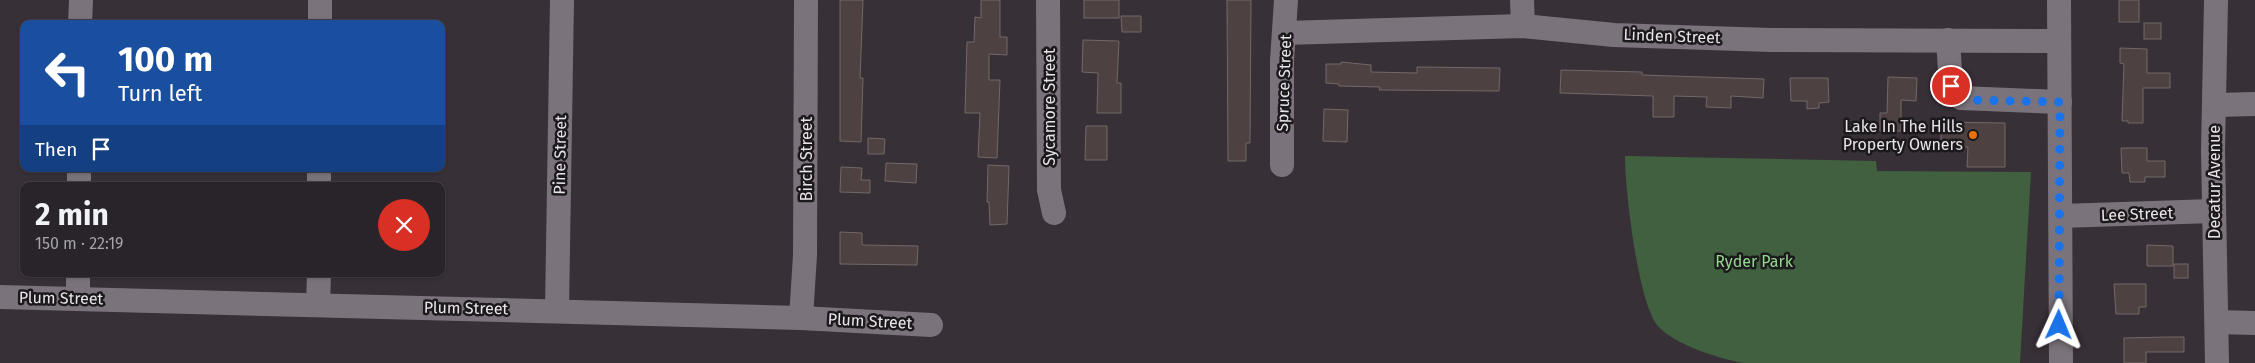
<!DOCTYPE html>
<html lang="en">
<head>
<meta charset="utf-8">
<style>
  :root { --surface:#292429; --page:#312c31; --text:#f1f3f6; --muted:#a5a4a8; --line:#454146 }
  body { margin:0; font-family:"Fira Sans",sans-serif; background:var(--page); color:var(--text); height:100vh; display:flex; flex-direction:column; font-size:19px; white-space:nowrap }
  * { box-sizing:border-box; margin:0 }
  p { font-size:16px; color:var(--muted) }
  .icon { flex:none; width:28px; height:28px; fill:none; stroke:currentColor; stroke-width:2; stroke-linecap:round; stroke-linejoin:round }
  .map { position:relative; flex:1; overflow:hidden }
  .drawer { position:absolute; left:20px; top:182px; width:425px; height:95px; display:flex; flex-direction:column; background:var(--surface); border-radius:10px; box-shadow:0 1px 4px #0004,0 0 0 1px var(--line) }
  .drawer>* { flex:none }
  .banner { position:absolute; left:20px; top:20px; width:425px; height:152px; border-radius:10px; box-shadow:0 1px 4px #0004,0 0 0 1px var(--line); background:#1a4fa0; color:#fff; overflow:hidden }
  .pin { position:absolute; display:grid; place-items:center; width:42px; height:42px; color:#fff; margin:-21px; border:2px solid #fff; border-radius:50%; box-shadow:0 1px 5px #0007 }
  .me { position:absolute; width:55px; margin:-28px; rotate:1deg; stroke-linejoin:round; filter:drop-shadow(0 0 4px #0008) }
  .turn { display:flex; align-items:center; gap:18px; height:105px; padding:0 15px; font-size:22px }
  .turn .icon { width:65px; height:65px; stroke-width:2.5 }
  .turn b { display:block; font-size:35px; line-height:42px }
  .then { display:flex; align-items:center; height:48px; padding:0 15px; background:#0003; gap:10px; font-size:19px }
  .round { display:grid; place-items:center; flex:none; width:52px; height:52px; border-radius:26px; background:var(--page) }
  .summary { display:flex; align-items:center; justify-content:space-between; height:85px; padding:0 15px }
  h1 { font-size:30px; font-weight:700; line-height:38px }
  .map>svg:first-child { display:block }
  .green { fill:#40603f }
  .building { fill:#4d4241; stroke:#736867 }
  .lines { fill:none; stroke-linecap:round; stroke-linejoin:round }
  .minor { stroke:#7b737b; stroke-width:24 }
  .route { stroke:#1a73e8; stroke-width:9; stroke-dasharray:0 16.2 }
  .food-dot { fill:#e8710a; stroke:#1c191c; stroke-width:2 }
  .labels { text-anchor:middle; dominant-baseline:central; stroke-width:5; stroke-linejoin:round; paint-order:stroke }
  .street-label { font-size:16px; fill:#e8e4e8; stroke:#1c191c }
  .poi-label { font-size:16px; fill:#e8e4e8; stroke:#1c191c; text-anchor:end }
  .park-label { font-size:16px; fill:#94d790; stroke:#1c191c }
</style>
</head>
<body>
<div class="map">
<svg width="2255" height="363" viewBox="0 0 2255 363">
  <rect width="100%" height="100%" fill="#373037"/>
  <path class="green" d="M 1625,156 L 1876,161 L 1877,171 L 2031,172 L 2020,363 L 1744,363 C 1720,359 1675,345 1658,326 C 1638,304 1625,189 1625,156 Z"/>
  <g class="building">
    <path d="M 840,0 L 863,0 L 860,78 L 863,78 L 861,142 L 840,141 Z"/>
    <path d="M 981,0 L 1000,0 L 1000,37 L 1007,37 L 1007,55 L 989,54 L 989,80 L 1000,80 L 997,158 L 978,157 L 980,113 L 965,113 L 967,42 L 974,42 L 975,17 L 981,18 Z"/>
    <rect x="1084" y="0" width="35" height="18"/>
    <path d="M 1227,0 L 1251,0 L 1250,143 L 1246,143 L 1246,161 L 1228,161 Z"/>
    <rect x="2119" y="0" width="20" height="22"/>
    <path d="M 1121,16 L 1141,16 L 1141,32 L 1122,32 Z"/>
    <rect x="2144" y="23" width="17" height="16"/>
    <path d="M 1083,40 L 1119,41 L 1117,83 L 1121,83 L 1121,113 L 1097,113 L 1098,73 L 1082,72 Z"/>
    <path d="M 2120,48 L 2147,49 L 2147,73 L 2170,73 L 2170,88 L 2143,88 L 2143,123 L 2128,123 L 2128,121 L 2122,121 L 2124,64 L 2120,63 Z"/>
    <path d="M 1341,62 L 1371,65 L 1371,72 L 1417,73 L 1417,67 L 1500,68 L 1499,91 L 1379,90 L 1380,87 L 1339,86 L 1339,84 L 1326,83 L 1326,64 L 1341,64 Z"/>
    <path d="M 1561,70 L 1642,72 L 1642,75 L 1764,79 L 1763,98 L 1731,96 L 1731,108 L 1706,107 L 1707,97 L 1674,96 L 1674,117 L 1653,117 L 1653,96 L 1560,93 Z"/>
    <path d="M 1888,77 L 1917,78 L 1916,101 L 1901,100 L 1901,131 L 1880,131 L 1880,113 L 1887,113 Z"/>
    <path d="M 1790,78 L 1828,78 L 1829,102 L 1819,103 L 1819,108 L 1807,109 L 1807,101 L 1791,101 Z"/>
    <path d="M 1324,109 L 1348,110 L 1347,142 L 1323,141 Z"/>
    <path d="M 1941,122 L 2005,123 L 2005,167 L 1967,167 L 1968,147 L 1941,147 Z"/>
    <path d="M 1086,126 L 1107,126 L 1107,160 L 1085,160 Z"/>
    <path d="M 868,138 L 885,139 L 884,154 L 868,154 Z"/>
    <path d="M 2121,148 L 2147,148 L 2147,161 L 2165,161 L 2165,177 L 2145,177 L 2145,182 L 2130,182 L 2129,173 L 2122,173 Z"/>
    <path d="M 886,163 L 917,164 L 916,183 L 885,181 Z"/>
    <path d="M 988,165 L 1009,166 L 1007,224 L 990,225 L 989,202 L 987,202 Z"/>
    <path d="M 841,167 L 862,168 L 861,180 L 870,180 L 870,193 L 840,192 Z"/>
    <path d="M 840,232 L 862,233 L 862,245 L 918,246 L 917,265 L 840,264 Z"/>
    <path d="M 2147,245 L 2173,246 L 2173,266 L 2147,266 Z"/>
    <rect x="2174" y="264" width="14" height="14"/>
    <path d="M 2114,284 L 2146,284 L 2146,307 L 2139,307 L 2139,314 L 2116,314 Z"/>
    <path d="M 2167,337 L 2184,337 L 2184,352 L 2146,352 L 2146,363 L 2124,363 L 2124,338 Z"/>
  </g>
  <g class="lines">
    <g class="minor">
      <path d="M 1048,0 L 1049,190 L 1054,213"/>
      <path d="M 1522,0 L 1523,26"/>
      <path d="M 2059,0 L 2061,363"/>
      <path d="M 2216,0 L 2213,151 L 2217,363"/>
      <path d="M 80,24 L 81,0"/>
      <path d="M 320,24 L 320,0"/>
      <path d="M 1285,33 L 1523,26 L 1614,35 L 1771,40 L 2059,41"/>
      <path d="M 1948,40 L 1951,86 L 1961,98 L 2060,102"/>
      <path d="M 2215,105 L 2255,104"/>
      <path d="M 1282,165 L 1282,61 L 1286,0"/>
      <path d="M 79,186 L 79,169"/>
      <path d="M 319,186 L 319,169"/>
      <path d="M 2061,216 L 2213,211"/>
      <path d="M 0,297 L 801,318 L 931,325"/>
      <path d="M 78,298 L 78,274"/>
      <path d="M 318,304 L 319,274"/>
      <path d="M 557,310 L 562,0"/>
      <path d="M 801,318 L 805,255 L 806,0"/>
      <path d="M 2217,322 L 2255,323"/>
    </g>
  </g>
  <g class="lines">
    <path class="route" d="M 1951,86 L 1961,98 L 1971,100 L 2060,102 L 2059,325"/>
  </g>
  <circle class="food-dot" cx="1973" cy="135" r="5"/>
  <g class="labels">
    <g class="street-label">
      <text transform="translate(1672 36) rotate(2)">Linden Street</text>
      <text transform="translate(1284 83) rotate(-88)">Spruce Street</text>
      <text transform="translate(1049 107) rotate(-90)">Sycamore Street</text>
      <text transform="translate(560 155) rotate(-89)">Pine Street</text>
      <text transform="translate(806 159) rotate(-90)">Birch Street</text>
      <text transform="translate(2214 182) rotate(-90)">Decatur Avenue</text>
      <text transform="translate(2137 214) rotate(-2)">Lee Street</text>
      <text transform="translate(61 298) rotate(1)">Plum Street</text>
      <text transform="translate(466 308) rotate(1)">Plum Street</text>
      <text transform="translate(870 321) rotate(3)">Plum Street</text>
    </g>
    <g class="poi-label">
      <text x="1963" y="126">Lake In The Hills<tspan x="1963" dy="18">Property Owners</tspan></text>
    </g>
    <g class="park-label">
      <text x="1754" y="261">Ryder Park</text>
    </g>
  </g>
</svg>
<div class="pin" style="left:1951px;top:86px;background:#d93025"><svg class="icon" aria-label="arrive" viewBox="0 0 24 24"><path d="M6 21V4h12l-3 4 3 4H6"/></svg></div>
<svg class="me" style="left:2059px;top:325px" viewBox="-20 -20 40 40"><path d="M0-17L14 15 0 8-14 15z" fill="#1a73e8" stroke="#fff" stroke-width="4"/></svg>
<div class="banner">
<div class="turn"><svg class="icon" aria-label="left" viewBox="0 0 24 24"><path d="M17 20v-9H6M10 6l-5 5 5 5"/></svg><div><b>100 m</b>Turn left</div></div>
<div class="then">Then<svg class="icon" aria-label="arrive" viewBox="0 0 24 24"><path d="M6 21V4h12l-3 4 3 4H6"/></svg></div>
</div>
<section class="drawer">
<div class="summary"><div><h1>2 min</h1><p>150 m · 22:19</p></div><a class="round" style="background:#d93025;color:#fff"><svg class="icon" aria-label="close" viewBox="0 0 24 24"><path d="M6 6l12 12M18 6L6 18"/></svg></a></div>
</section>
</div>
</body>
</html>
